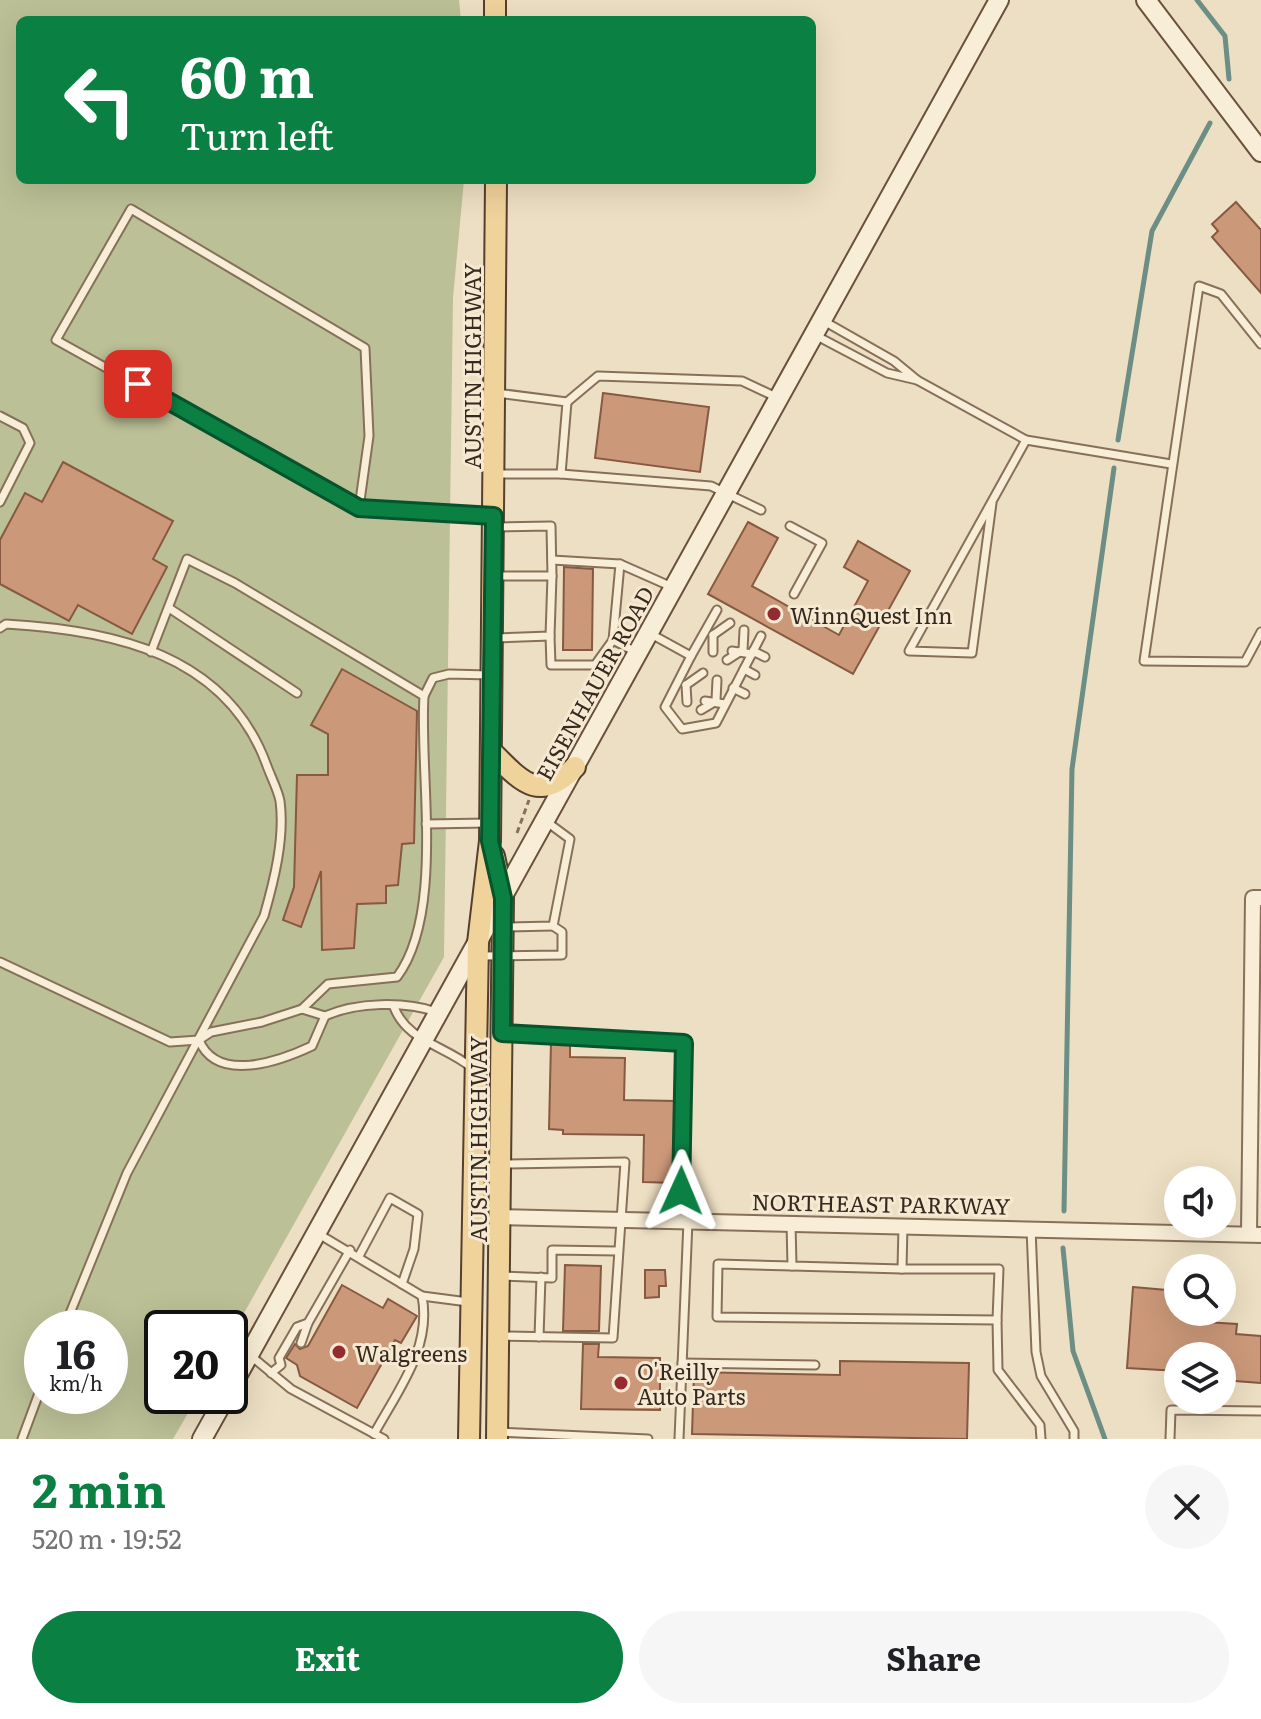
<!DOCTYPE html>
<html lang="en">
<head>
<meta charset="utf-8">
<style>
  :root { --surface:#fff; --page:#f6f6f6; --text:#202124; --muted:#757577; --accent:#0b8043 }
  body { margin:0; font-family:Literata,serif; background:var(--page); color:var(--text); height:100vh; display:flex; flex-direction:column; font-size:30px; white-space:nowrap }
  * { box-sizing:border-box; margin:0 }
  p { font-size:26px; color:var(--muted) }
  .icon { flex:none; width:44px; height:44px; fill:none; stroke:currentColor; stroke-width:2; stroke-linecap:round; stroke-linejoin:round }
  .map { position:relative; height:1439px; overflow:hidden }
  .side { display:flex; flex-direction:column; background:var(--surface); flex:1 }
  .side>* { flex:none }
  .guide { position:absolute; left:16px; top:16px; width:800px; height:168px; border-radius:12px; box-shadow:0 8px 32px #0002; background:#0b8043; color:#fff; overflow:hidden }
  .buttons { position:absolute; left:1164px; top:1166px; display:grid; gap:16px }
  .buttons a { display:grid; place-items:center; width:72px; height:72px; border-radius:50%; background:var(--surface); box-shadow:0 8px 32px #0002; font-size:40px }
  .speed { position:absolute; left:24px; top:1310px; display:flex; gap:16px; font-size:40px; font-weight:700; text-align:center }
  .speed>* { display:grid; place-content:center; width:104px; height:104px; border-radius:50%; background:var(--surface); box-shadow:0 8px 32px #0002; line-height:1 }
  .speed small { font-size:20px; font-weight:400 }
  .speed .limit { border:4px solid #111; border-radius:12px; background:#fff; color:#111 }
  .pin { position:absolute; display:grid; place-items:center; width:68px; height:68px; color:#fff; margin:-34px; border-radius:16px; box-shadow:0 4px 12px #0006 }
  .me { position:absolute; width:88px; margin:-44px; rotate:1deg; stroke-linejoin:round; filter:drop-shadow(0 0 6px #0008) }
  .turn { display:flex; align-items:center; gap:28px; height:168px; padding:0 32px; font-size:36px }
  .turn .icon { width:104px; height:104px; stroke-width:2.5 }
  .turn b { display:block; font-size:56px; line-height:68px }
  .round { display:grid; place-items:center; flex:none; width:84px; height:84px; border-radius:42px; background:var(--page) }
  .overview { display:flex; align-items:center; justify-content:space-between; height:136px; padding:0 32px }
  h1 { font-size:48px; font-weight:700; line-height:60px; color:var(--accent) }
  .cta { display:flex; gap:16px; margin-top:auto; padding:16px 32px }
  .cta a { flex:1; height:92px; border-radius:48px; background:var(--accent); color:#fff; font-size:32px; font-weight:700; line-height:92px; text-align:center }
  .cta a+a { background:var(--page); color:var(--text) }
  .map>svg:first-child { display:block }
  .cemetery { fill:#bcc096; fill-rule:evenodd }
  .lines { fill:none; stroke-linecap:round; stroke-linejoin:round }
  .stream { stroke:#6c8e84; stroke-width:5 }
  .building { fill:#cb9879; stroke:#865940; stroke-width:2 }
  .lane-casing { stroke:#87705a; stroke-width:11 }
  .street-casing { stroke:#87705a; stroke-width:18 }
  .secondary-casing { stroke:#69513d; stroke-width:22 }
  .primary-casing { stroke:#553f2e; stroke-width:24 }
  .path { stroke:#87705a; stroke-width:3; stroke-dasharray:6 4; stroke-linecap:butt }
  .lane { stroke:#f8edd6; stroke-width:7 }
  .street { stroke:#f8edd6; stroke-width:14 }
  .secondary { stroke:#f8edd6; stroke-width:18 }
  .primary { stroke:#f0d29b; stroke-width:20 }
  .route-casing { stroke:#07532c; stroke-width:20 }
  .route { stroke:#0b8043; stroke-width:14 }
  .poi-dot { fill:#952b30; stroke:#f5e9d2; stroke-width:3 }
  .labels { text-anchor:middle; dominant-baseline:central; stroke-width:6; stroke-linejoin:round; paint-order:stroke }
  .street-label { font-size:22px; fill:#37291e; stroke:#f5e9d2 }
  .poi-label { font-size:22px; fill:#37291e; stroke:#f5e9d2; text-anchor:start }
</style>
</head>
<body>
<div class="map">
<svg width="1261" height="1439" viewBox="0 0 1261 1439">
  <rect width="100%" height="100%" fill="#eddfc3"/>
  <path class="cemetery" d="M 0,0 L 459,0 L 461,20 L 20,20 L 20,180 L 464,180 L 453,298 L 444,957 L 230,1338 L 230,1328 L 162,1328 L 162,1396 L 198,1396 L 173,1439 L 0,1439 ZM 42,1328 L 110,1328 L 110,1396 L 42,1396 Z"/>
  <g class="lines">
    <g class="stream">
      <path d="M 1197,0 L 1225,36 L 1229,79"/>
      <path d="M 1118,440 L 1152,231 L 1210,123"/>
      <path d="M 1064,1211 L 1072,769 L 1114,468"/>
      <path d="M 1063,1248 L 1073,1351 L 1105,1439"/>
    </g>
  </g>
  <g class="building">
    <path d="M 1236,202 L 1261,230 L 1261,293 L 1212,237 L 1218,231 L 1212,224 Z"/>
    <path d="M 603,393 L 709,407 L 700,472 L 595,458 Z"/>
    <path d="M 63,462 L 173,521 L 153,559 L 167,567 L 132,634 L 78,605 L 69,621 L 0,584 L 0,540 L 25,493 L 42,502 Z"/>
    <path d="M 748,522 L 778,538 L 752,586 L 839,635 L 868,581 L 844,567 L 858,541 L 910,571 L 853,674 L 708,594 Z"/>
    <path d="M 564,567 L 593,569 L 592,650 L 563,650 Z"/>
    <path d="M 342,669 L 417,711 L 414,843 L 402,844 L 398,885 L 386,886 L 386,903 L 357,904 L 354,948 L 322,950 L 321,871 L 301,927 L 283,920 L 294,887 L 297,775 L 328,775 L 328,734 L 311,725 Z"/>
    <path d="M 551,1042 L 570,1043 L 570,1057 L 625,1058 L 624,1100 L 676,1101 L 675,1183 L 643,1182 L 644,1135 L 563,1134 L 563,1130 L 549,1129 Z"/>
    <path d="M 565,1265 L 601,1266 L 599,1331 L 563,1331 Z"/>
    <path d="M 645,1270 L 665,1270 L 666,1286 L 659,1286 L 659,1297 L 645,1298 Z"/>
    <path d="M 342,1285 L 383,1308 L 388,1299 L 417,1316 L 401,1343 L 395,1340 L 357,1408 L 300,1376 L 297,1365 L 286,1358 L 295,1344 L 300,1349 L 308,1346 Z"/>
    <path d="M 1133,1287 L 1178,1291 L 1178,1312 L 1189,1312 L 1188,1321 L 1237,1324 L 1236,1334 L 1261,1336 L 1261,1383 L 1222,1380 L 1222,1356 L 1178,1356 L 1178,1371 L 1127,1368 Z"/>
    <path d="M 583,1344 L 599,1344 L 598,1357 L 660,1358 L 660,1410 L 581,1409 Z"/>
    <path d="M 840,1361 L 969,1363 L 967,1439 L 692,1434 L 694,1372 L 840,1375 Z"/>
  </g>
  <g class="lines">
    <g class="lane-casing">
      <g id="lane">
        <path d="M 815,335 L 887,373 L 917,380 L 894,361 L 822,320"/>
        <path d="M 1261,344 L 1221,294 L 1199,286 L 1144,661 L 1245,662 L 1261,632"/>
        <path d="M 917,380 L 1026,440 L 1171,464"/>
        <path d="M 567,402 L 598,376 L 742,381 L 776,397"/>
        <path d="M 0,416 L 23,428 L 30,443 L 0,502"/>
        <path d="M 497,474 L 561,474 L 567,402 L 497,393"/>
        <path d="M 561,474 L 711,486 L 761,510"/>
        <path d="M 992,503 L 972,653 L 909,651 L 1026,440"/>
        <path d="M 359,508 L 56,340 L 131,209 L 365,348 L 369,436 L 359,508 L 492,516"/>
        <path d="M 790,526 L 822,543 L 794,594"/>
        <path d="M 496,527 L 551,526 L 552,576"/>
        <path d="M 552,560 L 620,564"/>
        <path d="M 494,576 L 552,576 L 550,636 L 496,638"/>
        <path d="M 169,608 L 297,693"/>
        <path d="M 0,628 L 6,624 C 113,630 227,654 267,766 C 271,777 278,790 280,801 C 285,838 274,881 264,916 L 127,1173 L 64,1328"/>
        <path d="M 651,634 L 691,656 L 665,707 L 682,729 L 716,723 L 761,636"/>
        <path d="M 713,635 L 730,623"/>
        <path d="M 713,635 L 713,652"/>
        <path d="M 550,636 L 551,665 L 595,665 L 613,640 L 636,652"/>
        <path d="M 613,640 L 620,564 L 672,587"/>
        <path d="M 743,650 L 744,630"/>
        <path d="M 732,651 L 752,654"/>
        <path d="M 753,651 L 765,657"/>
        <path d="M 151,652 L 187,559 L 235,583 L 424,696 C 419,774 445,913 397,977 L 328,984 L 302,1009"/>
        <path d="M 691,656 L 717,610"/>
        <path d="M 727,660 L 741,651"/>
        <path d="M 744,669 L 755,675"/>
        <path d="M 686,685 L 703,673"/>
        <path d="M 686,685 L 687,702"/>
        <path d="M 733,688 L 745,694"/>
        <path d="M 424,696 L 433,678 L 449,674 L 490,675"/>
        <path d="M 716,700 L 717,680"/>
        <path d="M 705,701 L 725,704"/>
        <path d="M 701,710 L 716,701"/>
        <path d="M 426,824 L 488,823"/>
        <path d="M 507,927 L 553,926 L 570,839 L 547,822"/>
        <path d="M 479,956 L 562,955 L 562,932 L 553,926"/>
        <path d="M 0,962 L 170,1042 L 199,1040 L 211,1032 L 262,1022 L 302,1009 L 325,1016 C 357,1002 404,1001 437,1012"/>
        <path d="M 394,1007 C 407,1042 447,1046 472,1068"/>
        <path d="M 504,1033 L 684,1043 L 681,1221"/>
        <path d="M 199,1040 C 217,1084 280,1061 312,1046 L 325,1016"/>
        <path d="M 791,1223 L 792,1266 L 902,1269 L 903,1225"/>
        <path d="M 1031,1228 L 1036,1352 L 1041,1376 L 1074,1431 L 1074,1439"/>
        <path d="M 317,1233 L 422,1296 C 432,1348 398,1390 374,1434"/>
        <path d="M 359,1256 L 390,1198 L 418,1214 L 414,1249 L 402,1284"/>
        <path d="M 792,1266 L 718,1264 L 717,1317 L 997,1320 L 999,1269 L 902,1269"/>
        <path d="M 502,1276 L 552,1278 L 552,1250 L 617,1251"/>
        <path d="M 422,1296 L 468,1302"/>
        <path d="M 997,1320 L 998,1370 L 1040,1425 L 1041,1439"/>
        <path d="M 501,1336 L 613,1338 L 625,1162 L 502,1164"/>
        <path d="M 539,1337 L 541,1277"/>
        <path d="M 301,1343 L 308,1323"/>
        <path d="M 251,1356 L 291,1389 L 384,1439"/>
        <path d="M 682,1363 L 815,1365"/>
        <path d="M 271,1373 L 281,1365 L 279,1358 L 297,1327 L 308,1323 L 350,1250"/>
        <path d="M 499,1432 L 648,1439"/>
        <path d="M 22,1439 L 42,1385"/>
        <path d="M 679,1439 L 688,1221"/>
        <path d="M 1170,1439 L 1171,1410 L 1261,1411"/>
      </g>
    </g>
    <g class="street-casing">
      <g id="street">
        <path d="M 501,1217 L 1261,1235"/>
        <path d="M 1249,1233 L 1253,898 L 1261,898"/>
      </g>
    </g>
    <g class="secondary-casing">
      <g id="secondary">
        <path d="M 1146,0 L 1261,152"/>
        <path d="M 230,1389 L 999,0"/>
        <path d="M 202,1439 L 226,1396"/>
      </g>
    </g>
    <g class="primary-casing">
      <g id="primary">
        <path d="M 495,0 L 495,20"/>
        <path d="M 492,752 C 521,781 539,804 575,767"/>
        <path d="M 494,856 L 503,898 L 497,1439"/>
        <path d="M 469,1439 L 478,943 L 490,841 L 496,180"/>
      </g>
    </g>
    <path class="path" d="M 517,833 L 529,800"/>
    <use href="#lane" class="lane"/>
    <use href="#street" class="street"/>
    <use href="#secondary" class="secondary"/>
    <use href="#primary" class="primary"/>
  </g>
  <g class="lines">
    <g class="route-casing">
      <path id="route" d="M 138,384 L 359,508 L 494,516 L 490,841 L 503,898 L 502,1033 L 684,1043 L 681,1191"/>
    </g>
    <use href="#route" class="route"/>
  </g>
  <g class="poi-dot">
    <circle cx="774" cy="614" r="8"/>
    <circle cx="339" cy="1352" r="8"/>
    <circle cx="621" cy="1383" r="8"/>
  </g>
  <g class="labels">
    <g class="street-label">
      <text transform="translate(471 366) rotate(-90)">AUSTIN HIGHWAY</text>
      <text transform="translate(594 683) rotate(-61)">EISENHAUER ROAD</text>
      <text transform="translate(477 1139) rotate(-90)">AUSTIN HIGHWAY</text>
      <text transform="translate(881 1203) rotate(1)">NORTHEAST PARKWAY</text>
    </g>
    <g class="poi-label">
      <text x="790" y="614">WinnQuest Inn</text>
      <text x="355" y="1352">Walgreens</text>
      <text x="637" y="1370">O'Reilly<tspan x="637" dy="25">Auto Parts</tspan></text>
    </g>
  </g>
</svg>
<div class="buttons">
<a><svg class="icon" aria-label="sound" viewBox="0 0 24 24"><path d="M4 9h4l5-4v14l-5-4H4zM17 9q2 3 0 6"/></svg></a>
<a><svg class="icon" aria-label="search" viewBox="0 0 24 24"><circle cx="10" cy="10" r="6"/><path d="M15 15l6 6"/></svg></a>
<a><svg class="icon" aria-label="layers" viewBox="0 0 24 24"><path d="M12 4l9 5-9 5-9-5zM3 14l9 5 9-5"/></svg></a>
</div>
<div class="speed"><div>16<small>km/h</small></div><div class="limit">20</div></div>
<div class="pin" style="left:138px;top:384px;background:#d93025"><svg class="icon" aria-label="arrive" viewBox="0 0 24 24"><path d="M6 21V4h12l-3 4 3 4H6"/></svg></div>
<svg class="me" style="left:681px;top:1191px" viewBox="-20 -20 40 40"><path d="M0-17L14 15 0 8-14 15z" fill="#0b8043" stroke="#fff" stroke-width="4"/></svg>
<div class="guide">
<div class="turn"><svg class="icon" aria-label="left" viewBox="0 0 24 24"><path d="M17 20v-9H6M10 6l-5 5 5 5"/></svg><div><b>60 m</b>Turn left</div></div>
</div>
</div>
<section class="side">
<div class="overview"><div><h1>2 min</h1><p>520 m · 19:52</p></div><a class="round"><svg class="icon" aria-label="close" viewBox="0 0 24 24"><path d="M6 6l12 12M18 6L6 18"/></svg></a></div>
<div class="cta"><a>Exit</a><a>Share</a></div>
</section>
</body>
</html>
